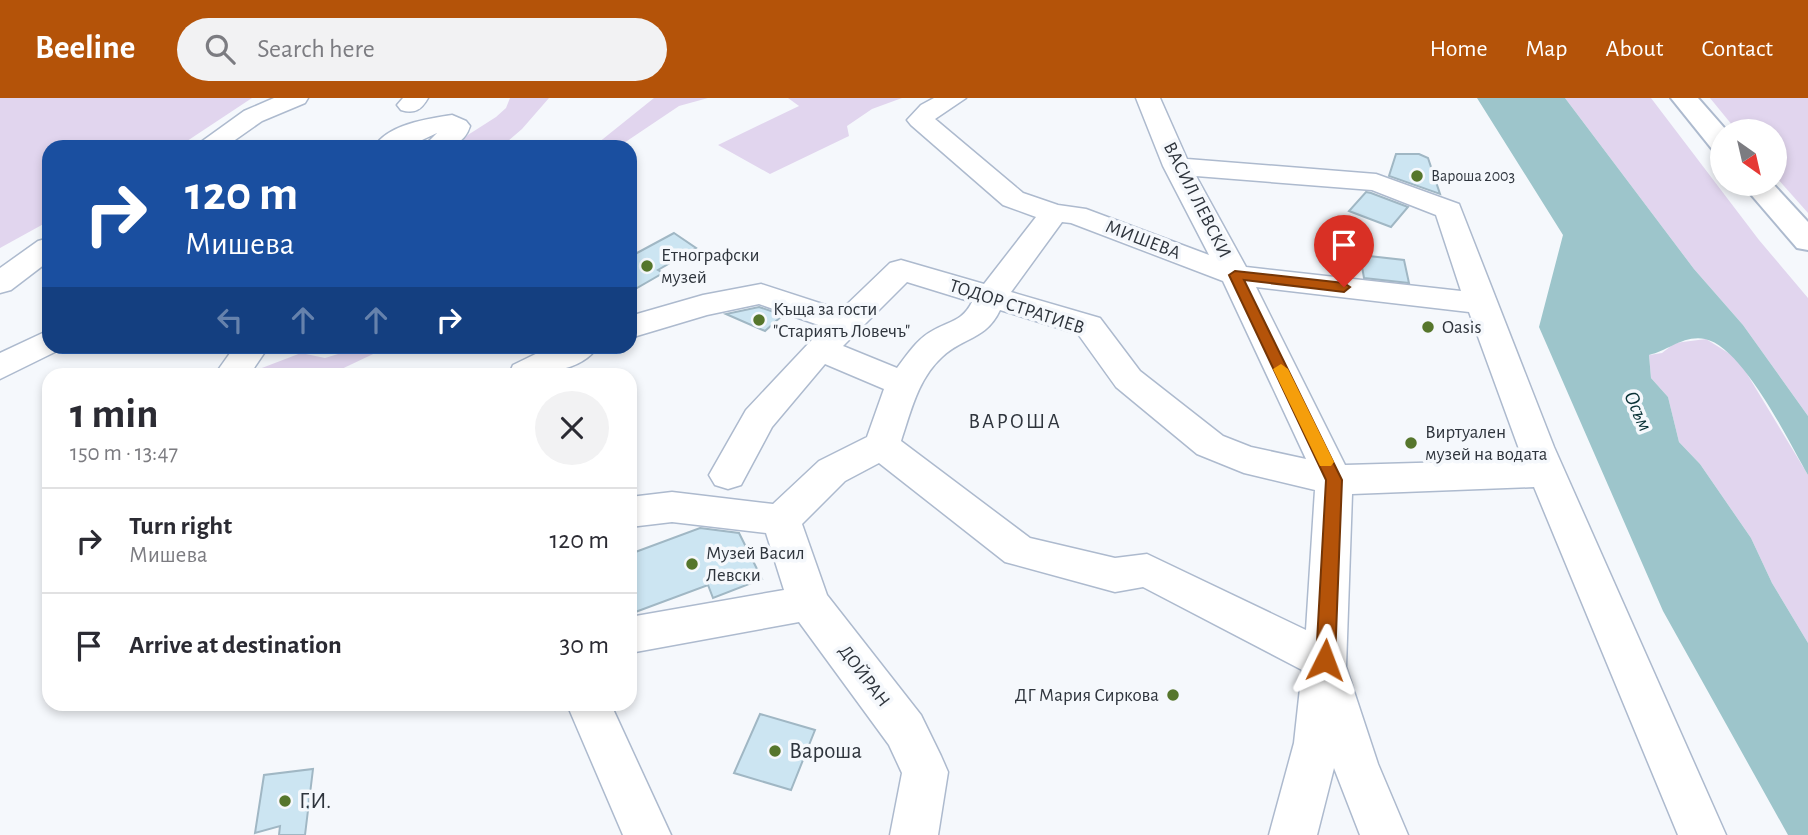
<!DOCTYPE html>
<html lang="en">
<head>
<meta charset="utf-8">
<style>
  :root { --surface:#fff; --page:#f2f2f3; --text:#2b2b33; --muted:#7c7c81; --line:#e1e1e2; --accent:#b45309 }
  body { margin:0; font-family:"Alegreya Sans",sans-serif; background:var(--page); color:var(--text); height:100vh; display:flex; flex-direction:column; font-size:26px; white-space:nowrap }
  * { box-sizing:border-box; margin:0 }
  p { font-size:23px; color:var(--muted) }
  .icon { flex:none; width:38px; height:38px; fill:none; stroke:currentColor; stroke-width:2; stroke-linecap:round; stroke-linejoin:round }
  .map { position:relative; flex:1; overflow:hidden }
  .panel { position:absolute; left:42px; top:270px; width:595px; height:343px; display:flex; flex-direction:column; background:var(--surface); border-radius:21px; box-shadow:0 4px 10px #0003 }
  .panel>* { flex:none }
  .hud { position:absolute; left:42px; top:42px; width:595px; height:214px; border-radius:21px; box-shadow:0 4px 10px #0003; background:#1a4fa0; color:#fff; overflow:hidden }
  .needle { width:46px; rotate:146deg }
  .buttons { position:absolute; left:1710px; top:21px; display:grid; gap:14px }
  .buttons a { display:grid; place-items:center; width:77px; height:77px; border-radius:50%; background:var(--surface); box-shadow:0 4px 10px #0003; font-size:35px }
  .pin { position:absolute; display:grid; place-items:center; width:60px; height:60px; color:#fff; margin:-72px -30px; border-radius:50% 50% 50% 0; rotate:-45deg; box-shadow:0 0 7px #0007 }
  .pin .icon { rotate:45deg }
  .me { position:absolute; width:77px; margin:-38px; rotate:3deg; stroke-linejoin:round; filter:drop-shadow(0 0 5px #0008) }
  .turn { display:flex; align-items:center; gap:24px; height:147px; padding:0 28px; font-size:32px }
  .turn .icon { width:91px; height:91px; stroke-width:2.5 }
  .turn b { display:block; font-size:49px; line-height:60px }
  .lanes { display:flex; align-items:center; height:66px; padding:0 28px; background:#0003; justify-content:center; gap:35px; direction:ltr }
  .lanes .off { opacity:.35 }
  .round { display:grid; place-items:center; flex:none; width:74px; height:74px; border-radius:37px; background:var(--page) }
  .headline { display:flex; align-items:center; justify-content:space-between; height:119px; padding:0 28px }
  h1 { font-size:42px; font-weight:600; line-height:52px }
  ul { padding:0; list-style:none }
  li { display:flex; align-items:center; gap:21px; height:105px; padding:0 28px; border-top:2px solid var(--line) }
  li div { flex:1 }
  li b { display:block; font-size:26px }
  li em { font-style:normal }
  header { display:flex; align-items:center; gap:42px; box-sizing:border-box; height:98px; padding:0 35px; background:var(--accent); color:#fff }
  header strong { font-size:33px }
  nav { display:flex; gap:38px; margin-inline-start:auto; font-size:24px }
  .search { width:490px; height:63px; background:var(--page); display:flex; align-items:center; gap:18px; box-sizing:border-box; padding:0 24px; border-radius:38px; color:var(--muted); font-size:26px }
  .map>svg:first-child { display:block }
  .green { fill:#e1d5ee }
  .water { fill:#9dc5cb }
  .building { fill:#cce5f2; stroke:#a0b7c4; stroke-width:2 }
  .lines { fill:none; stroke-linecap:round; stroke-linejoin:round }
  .street-casing { stroke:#adbace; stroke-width:3 }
  .secondary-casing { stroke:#adbace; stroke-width:4 }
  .street { fill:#fff; fill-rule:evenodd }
  .secondary { fill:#fff; fill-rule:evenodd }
  .route { fill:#b45309; stroke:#753606; stroke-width:2 }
  .slow { fill:#f59e0b }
  .poi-dot { fill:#56762c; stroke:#f5f8fc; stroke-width:2.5 }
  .labels { text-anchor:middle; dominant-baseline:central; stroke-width:7; stroke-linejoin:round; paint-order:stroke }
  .far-poi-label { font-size:16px; fill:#2f353d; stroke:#f5f8fc; text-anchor:start }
  .street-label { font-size:19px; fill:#2f353d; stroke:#f5f8fc }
  .poi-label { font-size:19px; fill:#2f353d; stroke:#f5f8fc; text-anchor:start }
  .water-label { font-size:21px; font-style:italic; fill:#083135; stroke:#f5f8fc }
  .neighbourhood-label { font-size:21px; letter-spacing:2px; fill:#2f353d; stroke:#f5f8fc }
  .near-poi-label { font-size:23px; fill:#2f353d; stroke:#f5f8fc; text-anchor:start }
</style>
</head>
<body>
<header>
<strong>Beeline</strong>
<div class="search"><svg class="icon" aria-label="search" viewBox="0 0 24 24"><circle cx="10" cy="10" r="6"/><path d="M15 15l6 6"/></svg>Search here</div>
<nav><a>Home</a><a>Map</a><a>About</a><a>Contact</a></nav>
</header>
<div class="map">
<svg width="1808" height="737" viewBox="0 0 1808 737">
  <rect width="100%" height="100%" fill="#f5f8fc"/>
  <g class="green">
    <path d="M 0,0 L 252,0 L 178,49 L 49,49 L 49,123 L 0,150 Z"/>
    <path d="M 510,0 L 549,0 L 522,31 L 501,49 L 449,49 L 496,19 L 506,10 Z"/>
    <path d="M 654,0 L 708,0 L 679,8 L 618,49 L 593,49 Z"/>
    <path d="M 788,0 L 902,0 L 872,11 L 847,28 L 849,38 L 770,76 L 718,47 L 799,8 Z"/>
    <path d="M 1565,0 L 1651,0 L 1759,142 L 1808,200 L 1808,318 L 1743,227 L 1694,171 Z"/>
    <path d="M 1710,0 L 1808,0 L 1808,115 L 1775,78 L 1774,33 L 1737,33 Z"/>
    <path d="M 1706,241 L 1738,261 L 1808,377 L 1808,545 L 1772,485 L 1751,440 L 1700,366 L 1679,344 L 1668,299 L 1651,280 L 1649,257 L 1662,255 L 1675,245 Z"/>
    <path d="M 361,249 L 388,249 L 331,276 L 246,276 L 301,255 L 325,260 Z"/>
  </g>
  <path class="water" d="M 1477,0 L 1565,0 L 1694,171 L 1743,227 L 1808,318 L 1808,377 C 1789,344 1743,249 1705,241 C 1683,237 1668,253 1649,257 L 1651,280 L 1668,299 L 1679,344 L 1700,366 L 1751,440 L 1772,485 L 1808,545 L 1808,737 L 1788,737 L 1663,513 L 1539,229 L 1563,137 Z"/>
  <g class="building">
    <path d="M 1396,56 L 1419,56 L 1428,60 L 1440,96 L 1389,78 Z"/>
    <path d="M 1366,94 L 1371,95 L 1408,109 L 1391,129 L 1349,113 Z"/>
    <path d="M 674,135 L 696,150 L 658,172 L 663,175 L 630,194 L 630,150 L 637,155 Z"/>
    <path d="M 1360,157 L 1404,162 L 1409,185 L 1364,180 Z"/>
    <path d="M 759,209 L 783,217 L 765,233 L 726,216 Z"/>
    <path d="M 700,430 L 739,435 L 762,481 L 713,500 L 708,487 L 630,516 L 630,456 Z"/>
    <path d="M 760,616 L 815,632 L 791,692 L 734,675 Z"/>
    <path d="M 313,671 L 305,737 L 279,737 L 280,728 L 255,735 L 264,677 Z"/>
  </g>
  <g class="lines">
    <g class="street-casing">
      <g id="street">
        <path d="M 274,0 L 308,0 L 305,5 L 262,23 L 225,49 L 194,49 L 244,13 Z"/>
        <path d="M 403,0 L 428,0 C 421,12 415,16 401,12 L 397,7 Z"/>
        <path d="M 934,0 L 966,0 L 935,21 L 1023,95 L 1058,107 L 1086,111 L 1209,157 L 1163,68 L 1136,0 L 1160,0 L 1187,61 L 1376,76 L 1459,106 L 1554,349 L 1726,737 L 1678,737 L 1534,389 L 1352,396 L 1346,569 L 1378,666 L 1408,737 L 1360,737 L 1334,670 L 1317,737 L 1269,737 L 1294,645 L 1302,572 L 1143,489 L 1115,494 L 1005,464 L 879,365 L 845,383 L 802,426 L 827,497 L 921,617 L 941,658 L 948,674 L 938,737 L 890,737 L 902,675 L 889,647 L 799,524 L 630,555 L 630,519 L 784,492 L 766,435 L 672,424 L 630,429 L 630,399 L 672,394 L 773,406 L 819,363 L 867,339 L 884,291 L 825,266 L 772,329 L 741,387 L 728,391 L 715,387 L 709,377 L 746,312 L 824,229 L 759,206 L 707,217 L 630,240 L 630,218 L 703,197 L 761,186 L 841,212 L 890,165 L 901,162 L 984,186 L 1036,119 L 1003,107 L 911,27 L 907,22 L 921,7 ZM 1196,78 L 1372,92 L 1436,117 L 1461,193 L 1246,169 ZM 1062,124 L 1071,125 L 1223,183 L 1306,361 L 1251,349 L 1223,338 L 1140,273 L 1100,220 L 1011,194 ZM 907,184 L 972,204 C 963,223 949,223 932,233 C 917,241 907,257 897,270 L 843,248 ZM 1256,189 L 1469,214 L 1523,362 L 1345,367 ZM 1000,212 L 1078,236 L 1116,289 L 1197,356 L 1244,375 L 1315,392 L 1306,532 L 1147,456 L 1115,460 L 1030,440 L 901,343 C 911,313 918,281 942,259 C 963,239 986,242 1000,212 Z"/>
        <path d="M 452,17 L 466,23 L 470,28 C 463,51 443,49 423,49 L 437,35 L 407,49 L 374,49 C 389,26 427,21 452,17 Z"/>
        <path d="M 49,140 L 49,163 L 11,192 L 0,195 L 0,170 L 38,143 Z"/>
        <path d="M 49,232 L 49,248 L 62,248 L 61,251 L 0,281 L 0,255 Z"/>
        <path d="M 235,248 L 269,248 L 250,276 L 221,276 L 218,272 Z"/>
        <path d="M 552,248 L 598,248 C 582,275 537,276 509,276 L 513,267 Z"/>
        <path d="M 570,606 L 614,606 L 613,611 L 671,737 L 623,737 L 569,611 Z"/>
      </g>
    </g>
    <g class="secondary-casing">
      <g id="secondary">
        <path d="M 1671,0 L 1698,0 L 1727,33 L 1722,33 L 1722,53 L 1712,51 Z"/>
        <path d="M 1742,86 L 1773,86 L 1808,124 L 1808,152 L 1797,150 Z"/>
      </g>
    </g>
    <use href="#street" class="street"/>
    <use href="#secondary" class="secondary"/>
  </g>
  <path class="route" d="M 1235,173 L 1344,185 L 1350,189 L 1344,194 L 1244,182 L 1342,382 L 1335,562 L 1332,568 L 1325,570 L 1319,568 L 1316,562 L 1326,382 L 1229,177 Z"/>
  <path class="slow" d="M 1281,266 L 1288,271 L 1334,364 L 1331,368 L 1320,368 L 1318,364 L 1273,271 Z"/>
  <g class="poi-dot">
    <circle cx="1417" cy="78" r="7"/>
    <circle cx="647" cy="168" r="7"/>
    <circle cx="759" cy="222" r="7"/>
    <circle cx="1428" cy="229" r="7"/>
    <circle cx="1411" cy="345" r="7"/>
    <circle cx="692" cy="466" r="7"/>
    <circle cx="1173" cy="597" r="7"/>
    <circle cx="775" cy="653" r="7"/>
    <circle cx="285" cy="703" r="7"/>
  </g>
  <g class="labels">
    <g class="far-poi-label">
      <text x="1431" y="78">Вароша 2003</text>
    </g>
    <g class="street-label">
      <text transform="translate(1197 102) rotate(63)">ВАСИЛ ЛЕВСКИ</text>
      <text transform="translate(1143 142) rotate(21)">МИШЕВА</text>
      <text transform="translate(1017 209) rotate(18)">ТОДОР СТРАТИЕВ</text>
      <text transform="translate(864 578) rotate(53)">ДОЙРАН</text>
    </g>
    <g class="poi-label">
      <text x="661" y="157">Етнографски<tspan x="661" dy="22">музей</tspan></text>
      <text x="773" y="211">Къща за гости<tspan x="773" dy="22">"Стариятъ Ловечъ"</tspan></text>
      <text x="1442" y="229">Oasis</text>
      <text x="1425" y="334">Виртуален<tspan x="1425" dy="22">музей на водата</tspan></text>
      <text x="706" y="455">Музей Васил<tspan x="706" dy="22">Левски</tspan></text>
      <text x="1159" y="597" text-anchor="end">ДГ Мария Сиркова</text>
    </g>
    <g class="water-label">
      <text transform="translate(1638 313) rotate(66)">Осъм</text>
    </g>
    <g class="neighbourhood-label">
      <text x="1015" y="323">ВАРОША</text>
    </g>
    <g class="near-poi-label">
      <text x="789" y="653">Вароша</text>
      <text x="299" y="703">Г.И.</text>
    </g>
  </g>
</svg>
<div class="buttons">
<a><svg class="needle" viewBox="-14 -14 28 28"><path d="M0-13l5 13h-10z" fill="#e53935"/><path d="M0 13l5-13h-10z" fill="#7c7c81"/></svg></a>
</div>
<div class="pin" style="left:1344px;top:189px;background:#d93025"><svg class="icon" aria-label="arrive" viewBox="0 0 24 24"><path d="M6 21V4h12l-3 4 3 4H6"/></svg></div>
<svg class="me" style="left:1325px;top:562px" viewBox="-20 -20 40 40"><path d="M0-17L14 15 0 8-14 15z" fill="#b45309" stroke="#fff" stroke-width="4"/></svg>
<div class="hud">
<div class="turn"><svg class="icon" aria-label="right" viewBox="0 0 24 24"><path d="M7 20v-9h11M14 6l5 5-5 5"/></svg><div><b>120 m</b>Мишева</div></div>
<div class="lanes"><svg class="icon off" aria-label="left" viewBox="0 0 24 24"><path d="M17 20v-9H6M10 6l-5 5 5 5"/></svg><svg class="icon off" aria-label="ahead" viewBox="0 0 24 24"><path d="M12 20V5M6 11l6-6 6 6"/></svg><svg class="icon off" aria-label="ahead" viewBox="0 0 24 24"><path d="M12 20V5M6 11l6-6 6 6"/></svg><svg class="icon" aria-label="right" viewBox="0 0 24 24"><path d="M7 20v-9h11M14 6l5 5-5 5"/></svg></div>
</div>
<section class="panel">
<div class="headline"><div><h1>1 min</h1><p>150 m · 13:47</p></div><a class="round"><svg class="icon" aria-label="close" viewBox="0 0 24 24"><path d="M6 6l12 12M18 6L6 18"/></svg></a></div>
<ul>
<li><svg class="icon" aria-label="right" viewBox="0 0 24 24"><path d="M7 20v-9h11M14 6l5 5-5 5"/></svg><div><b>Turn right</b><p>Мишева</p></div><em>120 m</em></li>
<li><svg class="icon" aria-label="arrive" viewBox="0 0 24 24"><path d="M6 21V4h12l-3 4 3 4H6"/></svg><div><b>Arrive at destination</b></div><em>30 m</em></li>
</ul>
</section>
</div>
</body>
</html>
